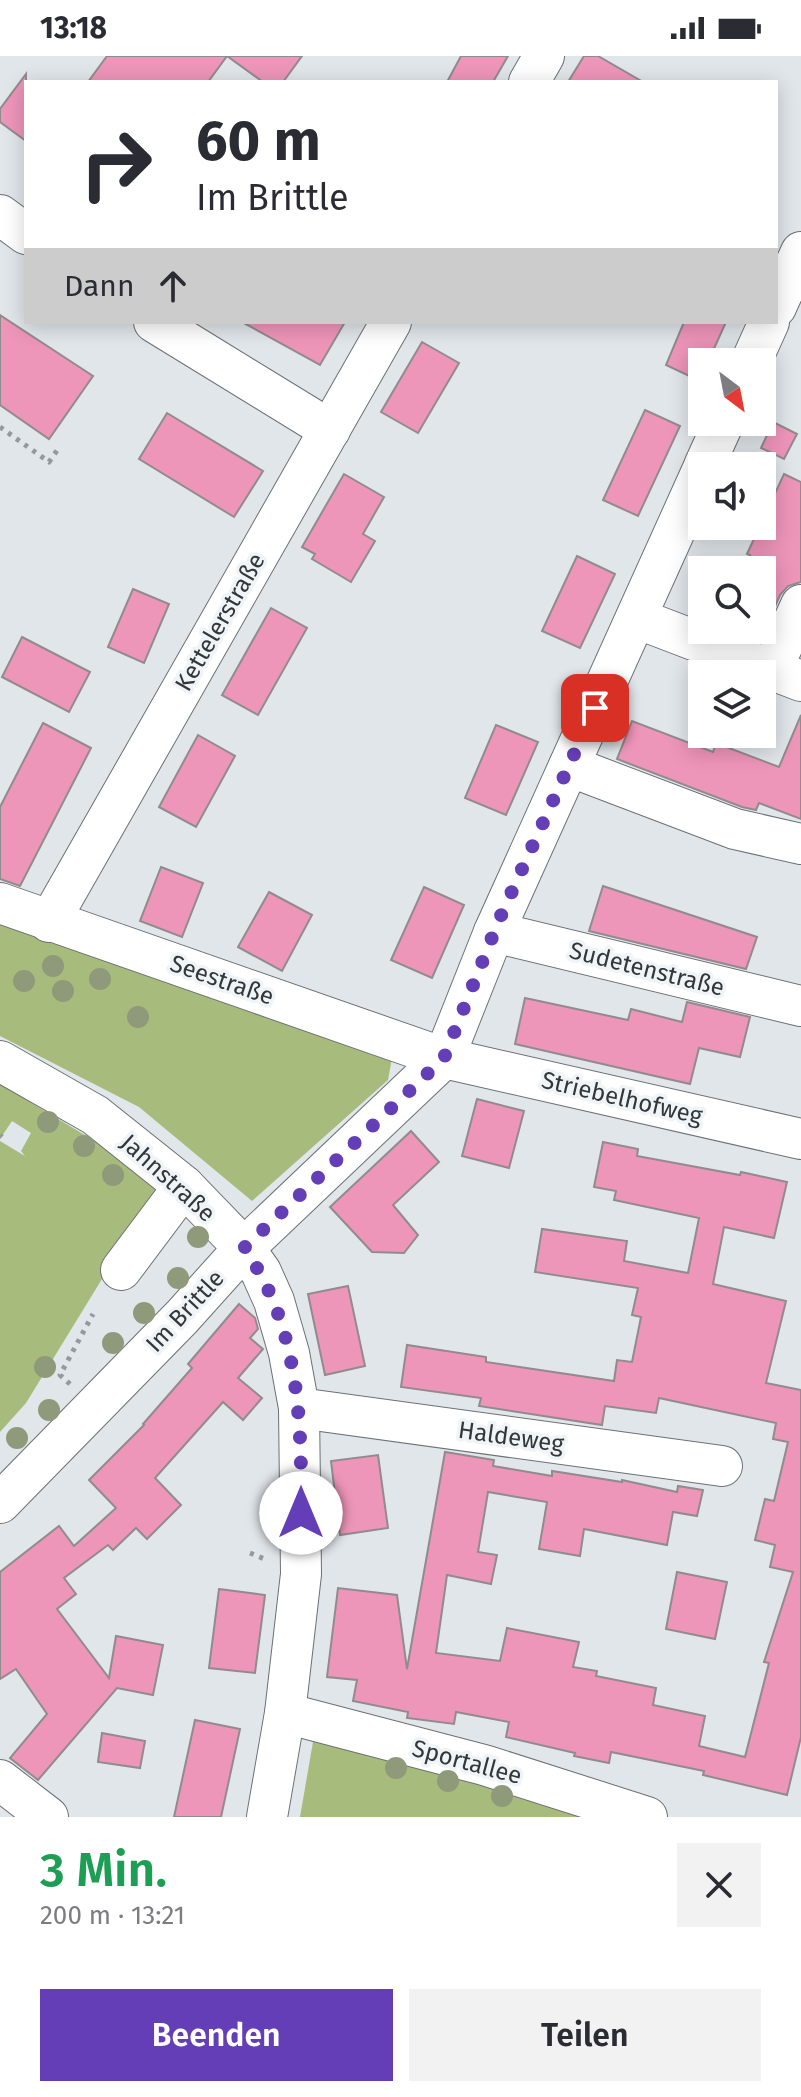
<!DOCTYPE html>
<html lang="de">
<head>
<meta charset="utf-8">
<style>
  :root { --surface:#fff; --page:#f2f2f3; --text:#2b2b33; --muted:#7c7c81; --accent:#643eb6 }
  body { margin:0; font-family:"Fira Sans",sans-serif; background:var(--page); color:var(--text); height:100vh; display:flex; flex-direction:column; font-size:30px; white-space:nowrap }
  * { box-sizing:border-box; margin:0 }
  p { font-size:26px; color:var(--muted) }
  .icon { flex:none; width:44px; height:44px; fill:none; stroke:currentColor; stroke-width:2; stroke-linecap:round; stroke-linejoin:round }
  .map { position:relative; height:1761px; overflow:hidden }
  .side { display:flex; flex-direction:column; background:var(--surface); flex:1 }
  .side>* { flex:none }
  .hud { position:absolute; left:24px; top:24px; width:754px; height:244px; border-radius:0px; box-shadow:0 4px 20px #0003; background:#fff; color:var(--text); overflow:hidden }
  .needle { width:52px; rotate:148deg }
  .buttons { position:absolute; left:688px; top:292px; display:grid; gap:16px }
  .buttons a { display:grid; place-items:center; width:88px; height:88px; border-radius:0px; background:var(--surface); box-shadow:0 4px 20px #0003; font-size:40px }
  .pin { position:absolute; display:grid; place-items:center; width:68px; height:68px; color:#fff; margin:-34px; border-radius:16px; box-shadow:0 4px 12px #0006 }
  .me { position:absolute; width:88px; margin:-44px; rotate:0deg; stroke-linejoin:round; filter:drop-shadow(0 0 6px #0008) }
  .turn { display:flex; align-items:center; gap:28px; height:168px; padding:0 40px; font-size:36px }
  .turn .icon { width:104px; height:104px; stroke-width:2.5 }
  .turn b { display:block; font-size:56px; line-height:68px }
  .then { display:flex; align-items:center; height:76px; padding:0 40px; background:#0003; gap:16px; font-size:30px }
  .round { display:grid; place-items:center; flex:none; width:84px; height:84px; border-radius:0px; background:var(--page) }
  .headline { display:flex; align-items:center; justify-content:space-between; height:136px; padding:0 40px }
  h1 { font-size:48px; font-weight:600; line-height:60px; color:#1e9e55 }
  .cta { display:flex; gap:16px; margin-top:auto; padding:16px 40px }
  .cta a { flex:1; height:92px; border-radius:0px; background:var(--accent); color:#fff; font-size:32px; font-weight:600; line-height:92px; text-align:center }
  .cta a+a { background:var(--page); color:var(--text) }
  .status { display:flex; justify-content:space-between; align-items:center; height:56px; padding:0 40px; background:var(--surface); direction:ltr }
  .status svg { height:22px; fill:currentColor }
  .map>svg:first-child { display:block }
  .green { fill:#a7bc7c }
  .building { fill:#ee95ba; stroke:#918b8d; stroke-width:2 }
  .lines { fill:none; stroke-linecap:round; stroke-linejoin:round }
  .minor-casing { stroke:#6c7175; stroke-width:42 }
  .path { stroke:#95999d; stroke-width:5; stroke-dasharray:4 6; stroke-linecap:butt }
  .minor { stroke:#fff; stroke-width:40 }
  .tree { fill:#8e9a7a }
  .route { stroke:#643eb6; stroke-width:14; stroke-dasharray:0 25.2 }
  .labels { text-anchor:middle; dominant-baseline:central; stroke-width:7; stroke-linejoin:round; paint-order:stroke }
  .street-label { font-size:24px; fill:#343738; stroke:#eef4f8 }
</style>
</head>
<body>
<div class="status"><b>13:18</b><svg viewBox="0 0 49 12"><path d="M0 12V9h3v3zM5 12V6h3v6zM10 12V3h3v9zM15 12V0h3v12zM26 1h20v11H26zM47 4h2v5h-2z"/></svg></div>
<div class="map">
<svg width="801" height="1761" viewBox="0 0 801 1761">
  <rect width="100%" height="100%" fill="#e1e6eb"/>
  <g class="green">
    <path d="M 0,867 L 37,882 L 392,1002 L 388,1024 L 252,1145 L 139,1051 L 0,980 Z"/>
    <path d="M 0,1028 L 103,1090 L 159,1130 L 26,1347 L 0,1376 L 0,1085 L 25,1100 L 21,1095 L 31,1077 L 12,1065 L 0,1083 Z"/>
    <path d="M 314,1680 L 614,1761 L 300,1761 Z"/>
  </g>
  <g class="building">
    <path d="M 107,0 L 227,0 L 208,26 L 88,26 Z"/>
    <path d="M 227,0 L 302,0 L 283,26 L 263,26 Z"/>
    <path d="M 461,0 L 508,0 L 493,26 L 447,26 Z"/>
    <path d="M 584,0 L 598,0 L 643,26 L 568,26 Z"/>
    <path d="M 26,18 L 26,85 L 0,66 L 0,53 Z"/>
    <path d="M 0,259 L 93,320 L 49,383 L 0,349 Z"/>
    <path d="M 242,266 L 345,266 L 320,309 Z"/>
    <path d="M 684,266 L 726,266 L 708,306 L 702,306 L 700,325 L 666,309 Z"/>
    <path d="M 422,286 L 459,307 L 418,377 L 381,356 Z"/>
    <path d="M 645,354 L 680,370 L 638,460 L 603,444 Z"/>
    <path d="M 167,357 L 263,415 L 234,461 L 139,403 Z"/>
    <path d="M 773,366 L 797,378 L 784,403 L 761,392 Z"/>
    <path d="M 344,418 L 384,441 L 363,478 L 375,485 L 351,526 L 312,503 L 315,498 L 302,491 Z"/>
    <path d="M 784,418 L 801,426 L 801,526 L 788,530 L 780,539 L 766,571 L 762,570 L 762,514 L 743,514 L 750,499 L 747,498 Z"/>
    <path d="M 577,500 L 615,518 L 580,592 L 542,575 Z"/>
    <path d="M 133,533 L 169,548 L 144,607 L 108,591 Z"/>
    <path d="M 271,552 L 307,572 L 258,659 L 222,639 Z"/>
    <path d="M 22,581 L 90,616 L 69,656 L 2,621 Z"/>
    <path d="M 801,659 L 801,763 L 759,747 L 756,754 L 742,751 L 617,703 L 632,665 L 713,696 L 716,687 L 779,711 Z"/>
    <path d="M 43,667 L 91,692 L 20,830 L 0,823 L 0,751 Z"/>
    <path d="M 496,669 L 538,686 L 506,759 L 465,742 Z"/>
    <path d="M 198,679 L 235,700 L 196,771 L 159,751 Z"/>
    <path d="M 161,811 L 203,827 L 182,881 L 140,865 Z"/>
    <path d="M 603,830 L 757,881 L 746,913 L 589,875 Z"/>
    <path d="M 424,831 L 464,849 L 432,922 L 391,904 Z"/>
    <path d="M 269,836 L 312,859 L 282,915 L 238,891 Z"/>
    <path d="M 525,942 L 628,964 L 631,953 L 682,966 L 687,946 L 750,961 L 740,1001 L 699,992 L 690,1028 L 515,988 Z"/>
    <path d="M 477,1043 L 524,1055 L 509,1112 L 462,1100 Z"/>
    <path d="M 411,1075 L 439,1106 L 393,1149 L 418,1179 L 404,1197 L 372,1196 L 330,1151 Z"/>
    <path d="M 603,1086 L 638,1093 L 637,1100 L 740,1119 L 741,1116 L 787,1126 L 774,1182 L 724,1171 L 713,1228 L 786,1245 L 766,1327 L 801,1334 L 801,1681 L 787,1739 L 703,1719 L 704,1715 L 611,1696 L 609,1707 L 574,1700 L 575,1697 L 506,1681 L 509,1666 L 456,1656 L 454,1668 L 407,1662 L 408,1656 L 353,1645 L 357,1624 L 327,1621 L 338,1532 L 397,1539 L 407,1613 L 445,1396 L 494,1404 L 493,1410 L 552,1420 L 552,1415 L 622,1426 L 622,1424 L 677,1436 L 678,1430 L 703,1434 L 697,1460 L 673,1456 L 667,1489 L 584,1473 L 580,1500 L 539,1493 L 547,1446 L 488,1436 L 478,1496 L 497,1499 L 491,1528 L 447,1519 L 436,1597 L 500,1605 L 507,1572 L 579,1586 L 573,1611 L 597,1615 L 596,1620 L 656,1632 L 653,1649 L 705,1660 L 699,1690 L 745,1701 L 769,1607 L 764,1606 L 793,1516 L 770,1511 L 775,1489 L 755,1484 L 765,1443 L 774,1445 L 788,1386 L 773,1383 L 776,1367 L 659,1342 L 656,1357 L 605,1350 L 602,1369 L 479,1350 L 481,1342 L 401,1331 L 407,1289 L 486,1301 L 486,1306 L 614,1325 L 617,1304 L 632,1306 L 641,1261 L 632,1259 L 638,1232 L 535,1216 L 542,1173 L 627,1185 L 624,1205 L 688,1217 L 699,1162 L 614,1144 L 616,1135 L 594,1131 Z"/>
    <path d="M 348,1230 L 365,1310 L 325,1319 L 308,1238 Z"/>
    <path d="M 239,1248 L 255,1262 L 258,1273 L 250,1282 L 263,1293 L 238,1322 L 262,1342 L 243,1364 L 223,1346 L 155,1422 L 181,1449 L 147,1483 L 136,1472 L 113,1494 L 108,1489 L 64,1522 L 76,1538 L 57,1553 L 109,1622 L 116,1580 L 163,1589 L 153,1639 L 117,1632 L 38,1724 L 10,1702 L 47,1658 L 16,1613 L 0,1623 L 0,1516 L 59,1470 L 74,1490 L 116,1452 L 89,1424 L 144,1369 L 143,1368 L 192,1312 L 188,1308 Z"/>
    <path d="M 378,1399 L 388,1472 L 340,1479 L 331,1405 Z"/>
    <path d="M 677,1516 L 727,1526 L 715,1583 L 666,1573 Z"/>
    <path d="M 219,1533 L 265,1539 L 255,1617 L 209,1612 Z"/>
    <path d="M 195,1664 L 240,1673 L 221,1761 L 174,1761 Z"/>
    <path d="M 102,1677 L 145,1685 L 140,1712 L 98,1706 Z"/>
  </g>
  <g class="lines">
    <g class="minor-casing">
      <g id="minor">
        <path d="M 529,26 L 544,0"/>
        <path d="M 0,159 L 26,178"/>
        <path d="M 776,251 L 801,196"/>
        <path d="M 154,266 L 330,374"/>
        <path d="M 751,306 L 769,266"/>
        <path d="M 704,410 L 724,366"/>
        <path d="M 636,562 L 801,625"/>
        <path d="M 772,613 L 801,549"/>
        <path d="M 569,710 L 735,773 L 801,788"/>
        <path d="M 0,847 L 444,1002 L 801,1083"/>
        <path d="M 49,866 L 391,266"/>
        <path d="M 494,876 L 801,950"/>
        <path d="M 0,1005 L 95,1059 L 184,1130 L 244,1192 L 261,1216 L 274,1245 L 289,1297 L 299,1352 L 301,1518 L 285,1657 L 267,1761"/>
        <path d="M 121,1214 L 184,1130"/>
        <path d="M 299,1352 L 722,1410"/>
        <path d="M 0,1447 L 182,1261 L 244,1192 L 444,1002 L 494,876 L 702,415"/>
        <path d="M 285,1657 L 484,1709 L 647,1761"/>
        <path d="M 0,1724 L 48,1761"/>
      </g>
    </g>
    <g class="path">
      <path d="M 0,371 L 49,406 L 58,393"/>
      <path d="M 0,1079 L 2,1081"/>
      <path d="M 70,1328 L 60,1319 L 93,1258"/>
      <path d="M 250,1497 L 267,1504"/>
    </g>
    <use href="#minor" class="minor"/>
  </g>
  <g class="tree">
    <circle cx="53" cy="910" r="11"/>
    <circle cx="100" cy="923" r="11"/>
    <circle cx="24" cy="925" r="11"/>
    <circle cx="63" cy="935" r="11"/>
    <circle cx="138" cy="961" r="11"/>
    <circle cx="48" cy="1066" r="11"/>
    <circle cx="84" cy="1090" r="11"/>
    <circle cx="113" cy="1119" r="11"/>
    <circle cx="198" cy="1181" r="11"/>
    <circle cx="178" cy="1222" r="11"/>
    <circle cx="144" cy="1257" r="11"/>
    <circle cx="113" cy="1287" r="11"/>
    <circle cx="45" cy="1311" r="11"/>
    <circle cx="49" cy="1354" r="11"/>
    <circle cx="17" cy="1382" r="11"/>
    <circle cx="396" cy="1712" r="11"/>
    <circle cx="448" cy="1725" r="11"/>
    <circle cx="502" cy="1740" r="11"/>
  </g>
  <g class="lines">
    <path class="route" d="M 301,1457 C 302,1365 299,1269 244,1192 L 444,1002 L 499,864 L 595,652"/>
  </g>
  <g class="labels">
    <g class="street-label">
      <text transform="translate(220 566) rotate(-60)">Kettelerstraße</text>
      <text transform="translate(647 913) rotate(14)">Sudetenstraße</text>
      <text transform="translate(222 924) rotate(19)">Seestraße</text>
      <text transform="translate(622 1042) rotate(13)">Striebelhofweg</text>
      <text transform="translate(168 1122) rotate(42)">Jahnstraße</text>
      <text transform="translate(185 1255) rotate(-47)">Im Brittle</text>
      <text transform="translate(511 1381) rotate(8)">Haldeweg</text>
      <text transform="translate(467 1706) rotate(15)">Sportallee</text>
    </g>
  </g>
</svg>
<div class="buttons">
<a><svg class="needle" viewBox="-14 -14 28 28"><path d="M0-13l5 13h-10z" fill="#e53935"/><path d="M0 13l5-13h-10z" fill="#7c7c81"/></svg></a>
<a><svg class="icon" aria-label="sound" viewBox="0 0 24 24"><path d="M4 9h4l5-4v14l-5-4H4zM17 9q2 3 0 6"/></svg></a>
<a><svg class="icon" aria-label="search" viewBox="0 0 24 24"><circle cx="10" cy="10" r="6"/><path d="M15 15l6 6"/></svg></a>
<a><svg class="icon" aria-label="layers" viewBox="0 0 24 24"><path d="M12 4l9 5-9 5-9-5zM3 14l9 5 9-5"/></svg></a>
</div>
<div class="pin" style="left:595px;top:652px;background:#d93025"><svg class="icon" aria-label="arrive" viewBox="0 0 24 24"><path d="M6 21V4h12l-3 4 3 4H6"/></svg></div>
<svg class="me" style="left:301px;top:1457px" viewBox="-20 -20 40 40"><circle r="19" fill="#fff"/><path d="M0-13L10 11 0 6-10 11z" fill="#643eb6"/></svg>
<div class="hud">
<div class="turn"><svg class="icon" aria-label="right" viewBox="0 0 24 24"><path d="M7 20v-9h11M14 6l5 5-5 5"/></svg><div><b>60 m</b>Im Brittle</div></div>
<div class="then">Dann<svg class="icon" aria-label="ahead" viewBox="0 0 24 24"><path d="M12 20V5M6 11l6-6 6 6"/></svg></div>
</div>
</div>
<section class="side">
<div class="headline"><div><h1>3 Min.</h1><p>200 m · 13:21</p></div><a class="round"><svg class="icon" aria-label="close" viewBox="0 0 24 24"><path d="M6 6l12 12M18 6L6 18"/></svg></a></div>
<div class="cta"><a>Beenden</a><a>Teilen</a></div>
</section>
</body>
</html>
